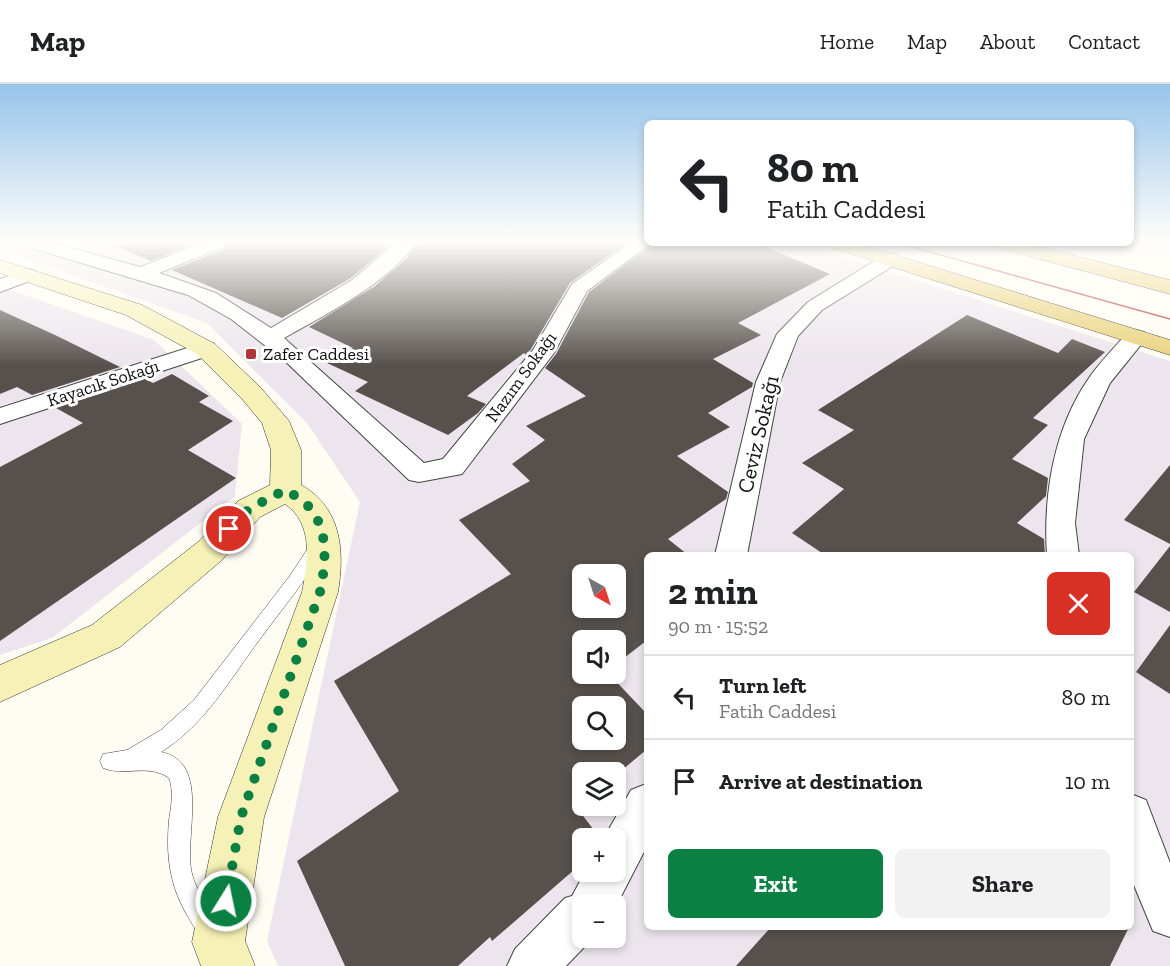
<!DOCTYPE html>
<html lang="en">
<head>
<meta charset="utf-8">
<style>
  :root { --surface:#fff; --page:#f2f2f2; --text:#202124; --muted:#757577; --line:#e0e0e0; --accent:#0b8043 }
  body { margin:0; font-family:"Zilla Slab",serif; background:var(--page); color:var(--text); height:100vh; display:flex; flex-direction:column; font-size:22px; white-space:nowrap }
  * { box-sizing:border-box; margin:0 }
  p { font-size:20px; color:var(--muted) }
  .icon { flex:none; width:33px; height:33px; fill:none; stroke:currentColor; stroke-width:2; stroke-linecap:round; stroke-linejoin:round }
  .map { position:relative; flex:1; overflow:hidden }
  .drawer { position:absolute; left:644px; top:468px; width:490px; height:378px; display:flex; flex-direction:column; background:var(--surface); border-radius:9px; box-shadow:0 3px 9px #0003 }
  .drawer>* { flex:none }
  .top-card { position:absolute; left:644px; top:36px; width:490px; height:126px; border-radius:9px; box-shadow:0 3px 9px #0003; background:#fff; color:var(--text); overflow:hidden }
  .needle { width:39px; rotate:141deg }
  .tools { position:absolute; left:572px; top:480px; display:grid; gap:12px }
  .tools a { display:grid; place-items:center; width:54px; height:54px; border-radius:9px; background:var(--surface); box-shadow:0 3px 9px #0003; font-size:30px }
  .pin { position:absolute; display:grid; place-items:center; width:51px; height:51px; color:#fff; margin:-26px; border:3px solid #fff; border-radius:50%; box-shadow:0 2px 6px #0007 }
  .me { position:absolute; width:66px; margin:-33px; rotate:10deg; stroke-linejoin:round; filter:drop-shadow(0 0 4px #0008) }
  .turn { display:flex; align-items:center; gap:21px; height:126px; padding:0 24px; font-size:27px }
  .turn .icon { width:78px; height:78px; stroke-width:2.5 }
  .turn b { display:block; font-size:42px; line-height:51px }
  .round { display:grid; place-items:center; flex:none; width:63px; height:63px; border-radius:9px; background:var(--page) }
  .overview { display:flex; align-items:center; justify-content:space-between; height:102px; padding:0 24px }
  h1 { font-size:36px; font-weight:700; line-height:45px }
  .action { display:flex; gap:12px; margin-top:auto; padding:12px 24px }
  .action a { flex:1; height:69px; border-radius:9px; background:var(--accent); color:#fff; font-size:24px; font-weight:700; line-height:69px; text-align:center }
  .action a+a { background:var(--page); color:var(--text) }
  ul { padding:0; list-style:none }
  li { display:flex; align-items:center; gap:18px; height:84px; padding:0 24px; border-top:2px solid var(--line) }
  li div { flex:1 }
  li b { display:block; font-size:22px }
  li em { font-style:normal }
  header { display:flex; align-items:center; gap:36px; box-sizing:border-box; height:84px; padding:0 30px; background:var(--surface); border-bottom:2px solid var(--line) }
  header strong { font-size:28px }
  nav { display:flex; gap:33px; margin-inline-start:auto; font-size:21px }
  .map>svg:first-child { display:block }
  .industrial { fill:#ece5ed; fill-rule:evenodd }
  .building { fill:#57514d; fill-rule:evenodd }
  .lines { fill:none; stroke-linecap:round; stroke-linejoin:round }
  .lane-casing { stroke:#434343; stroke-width:1 }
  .street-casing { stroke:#434343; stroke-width:2 }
  .secondary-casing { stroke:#323232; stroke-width:1 }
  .primary-casing { stroke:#212121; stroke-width:1 }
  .lane { fill:#fff; fill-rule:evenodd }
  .street { fill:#fff; fill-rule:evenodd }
  .secondary { fill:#f6f1b6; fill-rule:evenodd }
  .primary { fill:#e9d178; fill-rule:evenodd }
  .tram { stroke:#b03739; stroke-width:1.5 }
  .route { stroke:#0b8043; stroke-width:10; stroke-dasharray:0 18 }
  .poi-dot { fill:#b03739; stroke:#fff; stroke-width:2 }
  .labels { text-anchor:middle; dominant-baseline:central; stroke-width:6; stroke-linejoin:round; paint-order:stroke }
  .far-poi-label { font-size:18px; fill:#101010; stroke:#fff; text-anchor:start }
  .far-street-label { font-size:18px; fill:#101010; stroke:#fff }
  .street-label { font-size:22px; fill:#101010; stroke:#fff }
</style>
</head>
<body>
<header>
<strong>Map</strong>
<nav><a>Home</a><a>Map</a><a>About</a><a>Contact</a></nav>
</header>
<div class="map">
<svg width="1170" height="882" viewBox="0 0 1170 882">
  <rect width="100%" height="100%" fill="#fefcf3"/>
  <g class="industrial">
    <path d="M 0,159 L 799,159 L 1170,277 L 1170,882 L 278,882 L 267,857 L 360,418 L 307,339 L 207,239 L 16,171 L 0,163 ZM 646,471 L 1131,471 L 1131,843 L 646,843 ZM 582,490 L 615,490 L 615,524 L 582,524 ZM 582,556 L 615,556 L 615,590 L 582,590 ZM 582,622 L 615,622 L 615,656 L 582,656 ZM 582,688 L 615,688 L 615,722 L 582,722 ZM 582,754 L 615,754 L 615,788 L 582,788 ZM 582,820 L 615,820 L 615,854 L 582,854 Z"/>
    <path d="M 0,202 L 154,256 L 242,340 L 235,412 L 52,554 L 0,571 Z"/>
  </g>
  <g class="building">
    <path d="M 109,159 L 197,159 L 151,177 Z"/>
    <path d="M 228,159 L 393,159 L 351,194 L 282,234 L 172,186 L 224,165 Z"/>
    <path d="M 417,159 L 627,159 L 570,199 L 531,265 L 526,271 L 524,269 L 467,312 L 486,320 L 478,329 L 448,351 L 355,307 L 368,298 L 327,279 L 353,264 L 309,243 L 375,202 L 406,175 Z"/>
    <path d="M 653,159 L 756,159 L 830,190 L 738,239 L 761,251 L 713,275 L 753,299 L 752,303 L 708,329 L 730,343 L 677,372 L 728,408 L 726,415 L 668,455 L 688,471 L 646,471 L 646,557 L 615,581 L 615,556 L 582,556 L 582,590 L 609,590 L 646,629 L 646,666 L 615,692 L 615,688 L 582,688 L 582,720 L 577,724 L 600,754 L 582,754 L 582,779 L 492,857 L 490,853 L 458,882 L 345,882 L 297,777 L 399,707 L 334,597 L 511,490 L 459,436 L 530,397 L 512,380 L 545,356 L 526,342 L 586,312 L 545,284 L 556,270 L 589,208 ZM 582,490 L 615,490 L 615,524 L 582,524 ZM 582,622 L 615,622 L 615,656 L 582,656 Z"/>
    <path d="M 0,226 L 55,251 L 120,283 L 32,311 L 17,303 L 0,310 Z"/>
    <path d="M 967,231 L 1058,269 L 1072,255 L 1105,268 L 1033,334 L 1048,341 L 1012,375 L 1048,394 L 1046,412 L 1017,439 L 1044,455 L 1045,471 L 825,471 L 792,449 L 844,405 L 802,379 L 854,346 L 818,326 Z"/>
    <path d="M 172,290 L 209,312 L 199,318 L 233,337 L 188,366 L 236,394 L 0,557 L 0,383 L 83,339 L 56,324 L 145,295 L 153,299 Z"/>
    <path d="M 1170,381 L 1170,460 L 1124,436 Z"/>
    <path d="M 1170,462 L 1170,528 L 1134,508 Z"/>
    <path d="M 1170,541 L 1170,610 L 1136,588 Z"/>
    <path d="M 771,843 L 1129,843 L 1110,882 L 736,882 Z"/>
  </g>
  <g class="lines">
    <g class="lane-casing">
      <path id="lane" d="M 316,458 L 321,460 L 324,464 C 306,497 282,525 260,555 C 230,595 205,641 161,668 C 212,678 183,754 192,790 C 197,810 212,825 220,843 L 216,851 L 208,855 C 197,850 193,841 187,831 C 169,800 166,771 169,736 C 171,723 174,707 169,694 C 148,679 125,693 103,684 L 100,677 L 103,670 L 127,666 L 161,646 L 194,616 L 289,493 L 311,460 Z"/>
    </g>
    <g class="street-casing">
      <g id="street">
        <path d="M 25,159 L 53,159 L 140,183 L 203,159 L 226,159 L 223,163 L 159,189 L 216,209 L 271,244 L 352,196 L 396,159 L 415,159 C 392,197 323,232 284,254 L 424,379 L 443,375 L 533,266 L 572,200 L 631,159 L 651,159 L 587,207 L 554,269 L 462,390 L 419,398 L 409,396 L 285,277 L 231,235 L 188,211 L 28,163 Z"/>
        <path d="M 891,169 L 898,171 L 900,175 L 898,179 L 822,226 L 798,252 L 780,298 L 747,471 L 715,471 L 756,298 L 777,250 L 808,218 L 884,171 Z"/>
        <path d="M 28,185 L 35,187 L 38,191 L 35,195 L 0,208 L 0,195 Z"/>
        <path d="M 1136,246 L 1144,248 L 1147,253 L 1110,299 L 1084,355 L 1075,439 L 1079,471 L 1047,471 C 1043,411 1054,344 1089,294 C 1100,278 1115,263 1128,248 Z"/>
        <path d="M 206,258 L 214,260 L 217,265 L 214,270 L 0,340 L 0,324 Z"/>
        <path d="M 646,700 L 646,764 L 615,824 L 615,820 L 582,820 L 582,854 L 593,854 L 566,882 L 507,882 L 515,865 L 565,814 L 572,812 L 585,788 L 615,788 L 615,754 L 604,754 L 631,706 Z"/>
        <path d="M 1131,710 L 1146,716 L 1170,779 L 1170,853 L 1153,847 L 1131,794 Z"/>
      </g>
    </g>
    <g class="secondary-casing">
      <path id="secondary" d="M 0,176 L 142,221 L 215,260 L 261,304 L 289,337 L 301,366 L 301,401 C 341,423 345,466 338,508 L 264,733 L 245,857 L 255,882 L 201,882 L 192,858 L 218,733 L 302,508 C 308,477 314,440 285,420 L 260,433 L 222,476 L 120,563 L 0,618 L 0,581 L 92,541 L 198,458 L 238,417 L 270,401 L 271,366 L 262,339 L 243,316 L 197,270 L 126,231 L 0,189 Z"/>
    </g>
    <g class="primary-casing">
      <g id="primary">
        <path d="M 826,159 L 856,159 L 1170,256 L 1170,271 L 829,163 Z"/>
        <path d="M 992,159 L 1025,159 L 1170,196 L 1170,210 L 995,163 Z"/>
      </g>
    </g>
    <use href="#lane" class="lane"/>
    <use href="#street" class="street"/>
    <use href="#secondary" class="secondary"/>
    <use href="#primary" class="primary"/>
    <path class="tram" d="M 898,159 L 1170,235"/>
  </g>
  <linearGradient id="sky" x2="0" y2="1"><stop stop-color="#97c4eb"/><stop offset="0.56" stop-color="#fffefa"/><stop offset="1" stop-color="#fffefa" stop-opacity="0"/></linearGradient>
  <rect width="1170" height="282" fill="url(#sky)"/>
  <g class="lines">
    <path class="route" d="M 226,817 L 241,733 L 320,508 C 326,479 330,442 305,419 C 300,414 292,410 285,406 L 249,425 L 229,445"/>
  </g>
  <rect class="poi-dot" x="245" y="264" width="12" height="12" rx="3"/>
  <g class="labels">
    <g class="far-poi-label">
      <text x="263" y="270">Zafer Caddesi</text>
    </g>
    <g class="far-street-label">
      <text transform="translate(521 293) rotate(-54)">Nazım Sokağı</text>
      <text transform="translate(103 299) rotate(-18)">Kayacık Sokağı</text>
    </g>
    <g class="street-label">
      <text transform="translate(758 350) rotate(-77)">Ceviz Sokağı</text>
    </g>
  </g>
</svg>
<div class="tools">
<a><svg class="needle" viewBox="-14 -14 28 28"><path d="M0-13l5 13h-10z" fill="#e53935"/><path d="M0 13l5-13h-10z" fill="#757577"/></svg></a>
<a><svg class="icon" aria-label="sound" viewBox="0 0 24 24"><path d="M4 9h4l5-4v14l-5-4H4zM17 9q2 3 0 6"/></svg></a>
<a><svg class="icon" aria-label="search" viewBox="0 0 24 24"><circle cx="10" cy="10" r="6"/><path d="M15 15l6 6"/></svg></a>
<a><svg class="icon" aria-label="layers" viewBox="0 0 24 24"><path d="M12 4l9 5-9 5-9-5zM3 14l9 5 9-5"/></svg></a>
<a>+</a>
<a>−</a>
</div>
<div class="pin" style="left:229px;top:445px;background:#d93025"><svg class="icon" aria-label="arrive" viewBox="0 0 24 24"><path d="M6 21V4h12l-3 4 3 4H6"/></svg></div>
<svg class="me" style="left:226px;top:817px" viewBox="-20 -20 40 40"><circle r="17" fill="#0b8043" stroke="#fff" stroke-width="3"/><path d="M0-11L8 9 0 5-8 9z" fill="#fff"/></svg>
<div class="top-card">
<div class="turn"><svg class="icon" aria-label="left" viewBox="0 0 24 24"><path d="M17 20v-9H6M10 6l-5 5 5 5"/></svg><div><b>80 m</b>Fatih Caddesi</div></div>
</div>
<section class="drawer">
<div class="overview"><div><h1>2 min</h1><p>90 m · 15:52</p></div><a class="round" style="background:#d93025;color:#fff"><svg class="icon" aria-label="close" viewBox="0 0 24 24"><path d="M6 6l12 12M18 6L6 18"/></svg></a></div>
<ul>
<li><svg class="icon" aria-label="left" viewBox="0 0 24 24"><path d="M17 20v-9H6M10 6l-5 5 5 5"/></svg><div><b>Turn left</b><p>Fatih Caddesi</p></div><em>80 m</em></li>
<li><svg class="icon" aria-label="arrive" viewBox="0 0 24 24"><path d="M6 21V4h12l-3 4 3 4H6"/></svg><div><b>Arrive at destination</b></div><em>10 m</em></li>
</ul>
<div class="action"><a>Exit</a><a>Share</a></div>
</section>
</div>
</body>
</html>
